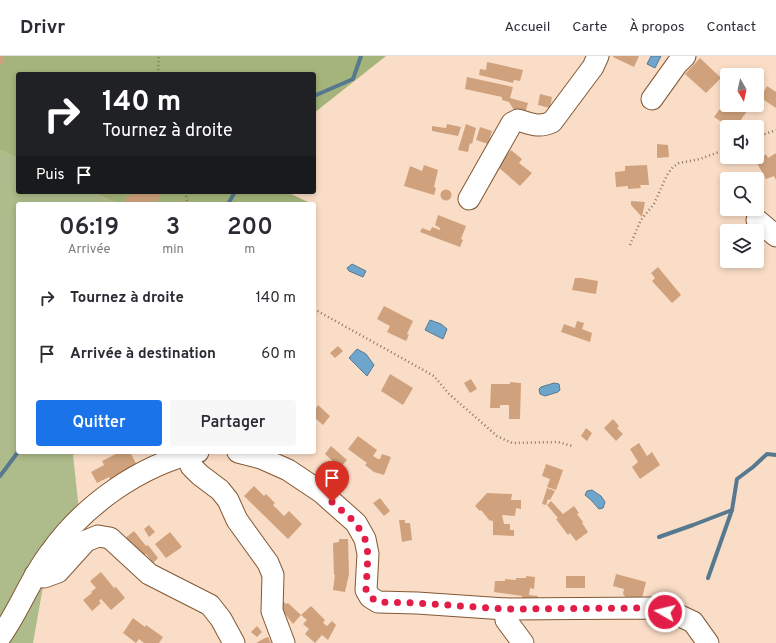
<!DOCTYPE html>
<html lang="fr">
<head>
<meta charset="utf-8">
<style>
  :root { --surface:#fff; --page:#f7f7f7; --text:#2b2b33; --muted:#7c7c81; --line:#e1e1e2; --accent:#1a73e8 }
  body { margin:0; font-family:Overpass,sans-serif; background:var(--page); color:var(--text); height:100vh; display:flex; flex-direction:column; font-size:15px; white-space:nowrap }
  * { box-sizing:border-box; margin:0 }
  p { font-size:13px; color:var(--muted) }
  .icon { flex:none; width:22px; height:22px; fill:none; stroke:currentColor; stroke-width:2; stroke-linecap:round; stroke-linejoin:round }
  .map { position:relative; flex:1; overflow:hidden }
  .details { position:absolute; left:16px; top:146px; width:300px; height:252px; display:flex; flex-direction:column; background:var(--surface); border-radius:4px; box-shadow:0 2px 6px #0003 }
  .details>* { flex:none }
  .hud { position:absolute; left:16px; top:16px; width:300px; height:122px; border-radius:4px; box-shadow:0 2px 6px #0003; background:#202124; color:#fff; overflow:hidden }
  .needle { width:26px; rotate:171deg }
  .buttons { position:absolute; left:720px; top:12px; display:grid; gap:8px }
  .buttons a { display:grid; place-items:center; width:44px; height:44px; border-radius:4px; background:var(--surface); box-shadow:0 2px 6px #0003; font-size:20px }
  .pin { position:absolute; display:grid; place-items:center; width:34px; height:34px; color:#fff; margin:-41px -17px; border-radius:50% 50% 50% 0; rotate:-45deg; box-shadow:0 0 4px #0007 }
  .pin .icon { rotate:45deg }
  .me { position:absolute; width:44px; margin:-22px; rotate:278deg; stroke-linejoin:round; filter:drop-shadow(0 0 3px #0008) }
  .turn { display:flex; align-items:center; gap:14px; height:84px; padding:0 20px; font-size:18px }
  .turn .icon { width:52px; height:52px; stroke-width:2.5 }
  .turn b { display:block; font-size:28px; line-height:34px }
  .then { display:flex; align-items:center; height:38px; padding:0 20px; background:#0003; gap:8px; font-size:15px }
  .eta { display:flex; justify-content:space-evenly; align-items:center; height:68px; text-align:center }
  .eta b { font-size:24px; font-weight:600; line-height:28px }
  .action { display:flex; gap:8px; margin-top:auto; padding:8px 20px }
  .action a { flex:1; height:46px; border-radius:4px; background:var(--accent); color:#fff; font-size:16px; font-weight:600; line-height:46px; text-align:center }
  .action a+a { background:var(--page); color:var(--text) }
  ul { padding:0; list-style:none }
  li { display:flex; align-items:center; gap:12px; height:56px; padding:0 20px }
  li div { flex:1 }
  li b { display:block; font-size:15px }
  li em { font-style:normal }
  header { display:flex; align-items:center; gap:24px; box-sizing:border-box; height:56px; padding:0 20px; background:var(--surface); border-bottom:1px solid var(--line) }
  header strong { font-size:19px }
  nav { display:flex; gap:22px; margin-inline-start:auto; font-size:14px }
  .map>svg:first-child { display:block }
  .green { fill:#aebc8b }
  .forest { fill:#a4b47a }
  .water { fill:#6ea5cc; stroke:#577990 }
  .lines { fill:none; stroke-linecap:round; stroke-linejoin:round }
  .stream { stroke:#577990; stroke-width:4 }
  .building { fill:#cfa27d }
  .minor-casing { stroke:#815835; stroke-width:23 }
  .path { stroke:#8b7563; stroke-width:2.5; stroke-dasharray:1 3; stroke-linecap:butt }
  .minor { stroke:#fff; stroke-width:21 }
  .route { stroke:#e11d48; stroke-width:7; stroke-dasharray:0 12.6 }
</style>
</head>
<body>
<header>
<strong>Drivr</strong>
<nav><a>Accueil</a><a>Carte</a><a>À propos</a><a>Contact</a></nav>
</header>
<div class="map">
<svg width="776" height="587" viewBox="0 0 776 587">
  <rect width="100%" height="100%" fill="#faddc6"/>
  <path class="green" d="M 0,94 L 18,102 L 18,136 L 92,136 L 118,148 L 18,148 L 18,396 L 79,396 L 73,399 L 79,454 L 45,519 L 33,587 L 0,587 Z"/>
  <g class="forest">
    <path d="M 0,0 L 386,0 L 314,57 L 314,18 L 18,18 L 18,102 L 0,94 Z"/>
    <path d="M 92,136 L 287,136 L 312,148 L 118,148 Z"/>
  </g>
  <g class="water">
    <path d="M 651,0 L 661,0 L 655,12 L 647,8 Z"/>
    <path d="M 352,208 L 366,215 L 363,221 L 349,215 L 347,212 Z"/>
    <path d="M 430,264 L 441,268 L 447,273 L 443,283 L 425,274 Z"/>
    <path d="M 357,293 L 366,298 L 374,309 L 367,320 L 349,302 Z"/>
    <path d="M 554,327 L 559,328 L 560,334 L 558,336 L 545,340 L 540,338 L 539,333 L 541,331 Z"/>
    <path d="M 592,434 L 601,440 L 605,446 L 603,452 L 599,453 L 591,444 L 585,439 L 587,435 Z"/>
  </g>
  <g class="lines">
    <g class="stream">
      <path d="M 314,40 L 353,23 L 361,0"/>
      <path d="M 228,148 L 235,136"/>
      <path d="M 0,420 L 18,396"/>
      <path d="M 659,481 L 693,469 L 732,454"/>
      <path d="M 708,522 L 732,454 L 737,423 L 753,411 L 767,398 L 776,399"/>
    </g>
  </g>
  <g class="building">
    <path d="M 0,0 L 4,0 L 3,8 L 0,8 Z"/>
    <path d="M 613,0 L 639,0 L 634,11 L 613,1 Z"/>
    <path d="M 700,2 L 721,22 L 706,37 L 685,18 Z"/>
    <path d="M 487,6 L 523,14 L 520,25 L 514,24 L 513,27 L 479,19 L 480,13 L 486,14 Z"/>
    <path d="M 726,15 L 730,19 L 727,19 L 727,27 L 722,21 Z"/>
    <path d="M 467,21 L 513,31 L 510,42 L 528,47 L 525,57 L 514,54 L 509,46 L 502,44 L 502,41 L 465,33 Z"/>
    <path d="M 767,30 L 776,36 L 776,52 L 764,44 L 763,37 Z"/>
    <path d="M 540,38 L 552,41 L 550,52 L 538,49 Z"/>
    <path d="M 726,45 L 727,49 L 739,49 L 747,55 L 736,71 L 729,71 L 714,61 Z"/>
    <path d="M 447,68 L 461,71 L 458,80 L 432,75 L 432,70 L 446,72 Z"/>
    <path d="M 466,68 L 476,72 L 472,88 L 470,87 L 468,96 L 458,94 Z"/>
    <path d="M 480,71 L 492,75 L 488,88 L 476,84 Z"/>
    <path d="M 657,88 L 668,89 L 669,101 L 657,102 Z"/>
    <path d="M 761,92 L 764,100 L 766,98 L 768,102 L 776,97 L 776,124 L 774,120 L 766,123 L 757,107 L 761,104 L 757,95 Z"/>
    <path d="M 511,94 L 522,103 L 519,107 L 532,117 L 520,130 L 498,111 Z"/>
    <path d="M 424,109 L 438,114 L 434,131 L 436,132 L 434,139 L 404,130 L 410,110 L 422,115 Z"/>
    <path d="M 647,109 L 649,129 L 640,129 L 641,132 L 628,133 L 628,130 L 616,131 L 615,116 L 625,115 L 625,110 Z"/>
    <circle cx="446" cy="139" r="5.5"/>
    <path d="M 132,136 L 161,136 L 157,147 L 150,144 L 148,148 L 124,148 L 127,139 L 130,141 Z"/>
    <path d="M 631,145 L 645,146 L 642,161 L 631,149 Z"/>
    <path d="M 438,159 L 466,170 L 461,183 L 463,184 L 460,191 L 420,176 L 422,172 L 430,175 L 432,171 L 440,174 L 440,172 L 435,169 Z"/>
    <path d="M 658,211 L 681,239 L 672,247 L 652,225 L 655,222 L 651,217 Z"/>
    <path d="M 575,222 L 581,222 L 598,225 L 596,238 L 572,234 Z"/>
    <path d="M 384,250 L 413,265 L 407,278 L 409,279 L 406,285 L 387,276 L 390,270 L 377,263 Z"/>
    <path d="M 577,265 L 584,267 L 582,273 L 592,277 L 590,286 L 561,276 L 564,268 L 575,272 Z"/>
    <path d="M 338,290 L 343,295 L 335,302 L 330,297 Z"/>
    <path d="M 390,318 L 413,332 L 403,349 L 381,335 Z"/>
    <path d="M 471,323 L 477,333 L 470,337 L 464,327 Z"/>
    <path d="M 510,326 L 521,327 L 520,363 L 509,363 L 509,349 L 500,349 L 500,352 L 490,352 L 491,328 L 510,328 Z"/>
    <path d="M 318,349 L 330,360 L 323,369 L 314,361 L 314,350 L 316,352 Z"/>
    <path d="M 613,363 L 619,370 L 617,372 L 623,378 L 616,385 L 604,372 Z"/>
    <path d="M 586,372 L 592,377 L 587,385 L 581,380 Z"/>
    <path d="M 358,380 L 377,394 L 373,400 L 378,403 L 380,403 L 382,398 L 391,401 L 384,419 L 374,416 L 365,409 L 367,407 L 348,393 Z"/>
    <path d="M 639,387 L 647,400 L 652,396 L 660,409 L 640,423 L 632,411 L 638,406 L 630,393 Z"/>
    <path d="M 331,390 L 347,404 L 340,412 L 325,398 Z"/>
    <path d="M 120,396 L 134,396 L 131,398 L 137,409 L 121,417 L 125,425 L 114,430 L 109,421 L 97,427 L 91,416 L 104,409 L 102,405 Z"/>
    <path d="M 546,408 L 563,414 L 556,434 L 547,431 L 550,423 L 542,420 Z"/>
    <path d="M 254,430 L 264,440 L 266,438 L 275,447 L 273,449 L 284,460 L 289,455 L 302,468 L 288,483 L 244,440 Z"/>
    <path d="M 547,432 L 555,435 L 550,444 L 548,443 L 546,449 L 542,448 Z"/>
    <path d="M 487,437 L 512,438 L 511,444 L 521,444 L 521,453 L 516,452 L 515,460 L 502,459 L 504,468 L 510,468 L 510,474 L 514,474 L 514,480 L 493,479 L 493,466 L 491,464 L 490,465 L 481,454 L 480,455 L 475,450 Z"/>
    <path d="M 380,442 L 390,455 L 384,460 L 373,447 Z"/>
    <path d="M 551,445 L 563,458 L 574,450 L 579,457 L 577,458 L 583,466 L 582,467 L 588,476 L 576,485 L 570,477 L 568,479 L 556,463 L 558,462 L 547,449 Z"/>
    <path d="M 399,464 L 405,464 L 405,467 L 410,467 L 412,484 L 402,486 Z"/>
    <path d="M 149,469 L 155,476 L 149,481 L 144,473 Z"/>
    <path d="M 134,475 L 146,490 L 148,489 L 158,502 L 153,507 L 146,498 L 139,503 L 123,484 Z"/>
    <path d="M 170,476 L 182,491 L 166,502 L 155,488 Z"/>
    <path d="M 339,483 L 348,483 L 349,518 L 345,536 L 333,534 L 335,518 L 334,519 L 333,487 L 339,486 Z"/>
    <path d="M 101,516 L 114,532 L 116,531 L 125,542 L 111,554 L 101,543 L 99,545 L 101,547 L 92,555 L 83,544 L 92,537 L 91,536 L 96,532 L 90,525 Z"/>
    <path d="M 616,518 L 646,526 L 641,546 L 627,543 L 623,538 L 624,533 L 613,530 Z"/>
    <path d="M 526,520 L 535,521 L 534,533 L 530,532 L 529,539 L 538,540 L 537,551 L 521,549 L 522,540 L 494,536 L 495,525 L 505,525 L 505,523 L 516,524 L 516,522 L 526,522 Z"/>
    <rect x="566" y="520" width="19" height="12"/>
    <path d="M 279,541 L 286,548 L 288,547 L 301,559 L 293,568 L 275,545 Z"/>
    <path d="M 311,550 L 325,564 L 323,567 L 327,570 L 332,565 L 336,569 L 328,584 L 322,579 L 315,587 L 305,578 L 309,573 L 303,568 L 307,564 L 301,559 Z"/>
    <path d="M 133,562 L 145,571 L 146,569 L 163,581 L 159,587 L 144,587 L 139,583 L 136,587 L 123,577 Z"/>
    <path d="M 257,570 L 262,576 L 257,581 L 251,576 Z"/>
    <path d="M 268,581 L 271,587 L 256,587 L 265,582 Z"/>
  </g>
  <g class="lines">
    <g class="minor-casing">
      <g id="minor">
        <path d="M 652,43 L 677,8 L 685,0"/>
        <path d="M 469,143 L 512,67 L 518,64 C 532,68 538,72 552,66 L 593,11 L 598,0"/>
        <path d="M 757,164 L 776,180"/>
        <path d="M 238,396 L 261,402 L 288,414 L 321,436 L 356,467 L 365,483 L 368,498 L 366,534 L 370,541 L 378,546 L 417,547 L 505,553 L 653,552 L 678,559 L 693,566 L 708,587"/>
        <path d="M 188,398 L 191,410 L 200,419 L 220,434 L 228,444 L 237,464 L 268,507 L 273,519 L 272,555 L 284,587"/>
        <path d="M 35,519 L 44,521 L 58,516 L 86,485 L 98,480 L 110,482 L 149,518 L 210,549 L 221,563 L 234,587"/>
        <path d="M 505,553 L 506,564 L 523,587"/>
        <path d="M 0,581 C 19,555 30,523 50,497 C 84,449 140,409 198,396"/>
      </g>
    </g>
    <g class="path">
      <path d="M 159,18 L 158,12 L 159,0"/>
      <path d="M 757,81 L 776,74"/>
      <path d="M 185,136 L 188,148"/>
      <path d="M 630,189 L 641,164 L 654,148 L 667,119 L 673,111 L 679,107 L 700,103 L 727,93"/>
      <path d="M 314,253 L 434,320 L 449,338 L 497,380 L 512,387 L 558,386 L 572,390"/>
    </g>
    <use href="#minor" class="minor"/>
  </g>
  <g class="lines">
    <path class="route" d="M 332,446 L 356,467 L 365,483 L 368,498 L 366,534 L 370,541 L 378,546 L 417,547 L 505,553 L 653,552 L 665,556"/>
  </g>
</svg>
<div class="buttons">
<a><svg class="needle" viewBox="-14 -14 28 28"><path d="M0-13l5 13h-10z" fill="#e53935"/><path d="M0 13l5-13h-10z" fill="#7c7c81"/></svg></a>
<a><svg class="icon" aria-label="sound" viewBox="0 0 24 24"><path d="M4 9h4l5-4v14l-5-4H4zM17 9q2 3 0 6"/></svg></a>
<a><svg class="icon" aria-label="search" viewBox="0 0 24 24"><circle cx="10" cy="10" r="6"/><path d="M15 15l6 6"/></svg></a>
<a><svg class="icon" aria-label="layers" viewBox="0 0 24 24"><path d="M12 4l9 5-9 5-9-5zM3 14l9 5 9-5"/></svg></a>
</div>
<div class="pin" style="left:332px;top:446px;background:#d93025"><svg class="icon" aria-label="arrive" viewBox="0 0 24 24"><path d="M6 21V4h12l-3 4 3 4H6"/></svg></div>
<svg class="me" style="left:665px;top:556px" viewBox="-20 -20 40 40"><circle r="17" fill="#e11d48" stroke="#fff" stroke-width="3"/><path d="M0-11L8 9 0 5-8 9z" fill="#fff"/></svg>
<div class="hud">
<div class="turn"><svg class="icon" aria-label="right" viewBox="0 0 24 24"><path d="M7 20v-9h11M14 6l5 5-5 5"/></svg><div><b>140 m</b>Tournez à droite</div></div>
<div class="then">Puis<svg class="icon" aria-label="arrive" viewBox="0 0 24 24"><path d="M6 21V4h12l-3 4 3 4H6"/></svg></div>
</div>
<section class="details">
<div class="eta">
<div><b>06:19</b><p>Arrivée</p></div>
<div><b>3</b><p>min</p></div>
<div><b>200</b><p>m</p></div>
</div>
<ul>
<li><svg class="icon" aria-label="right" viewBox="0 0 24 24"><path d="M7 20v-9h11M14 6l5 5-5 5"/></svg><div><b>Tournez à droite</b></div><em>140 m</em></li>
<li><svg class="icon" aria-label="arrive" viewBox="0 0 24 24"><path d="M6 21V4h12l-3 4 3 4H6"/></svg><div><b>Arrivée à destination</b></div><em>60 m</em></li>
</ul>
<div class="action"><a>Quitter</a><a>Partager</a></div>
</section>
</div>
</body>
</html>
